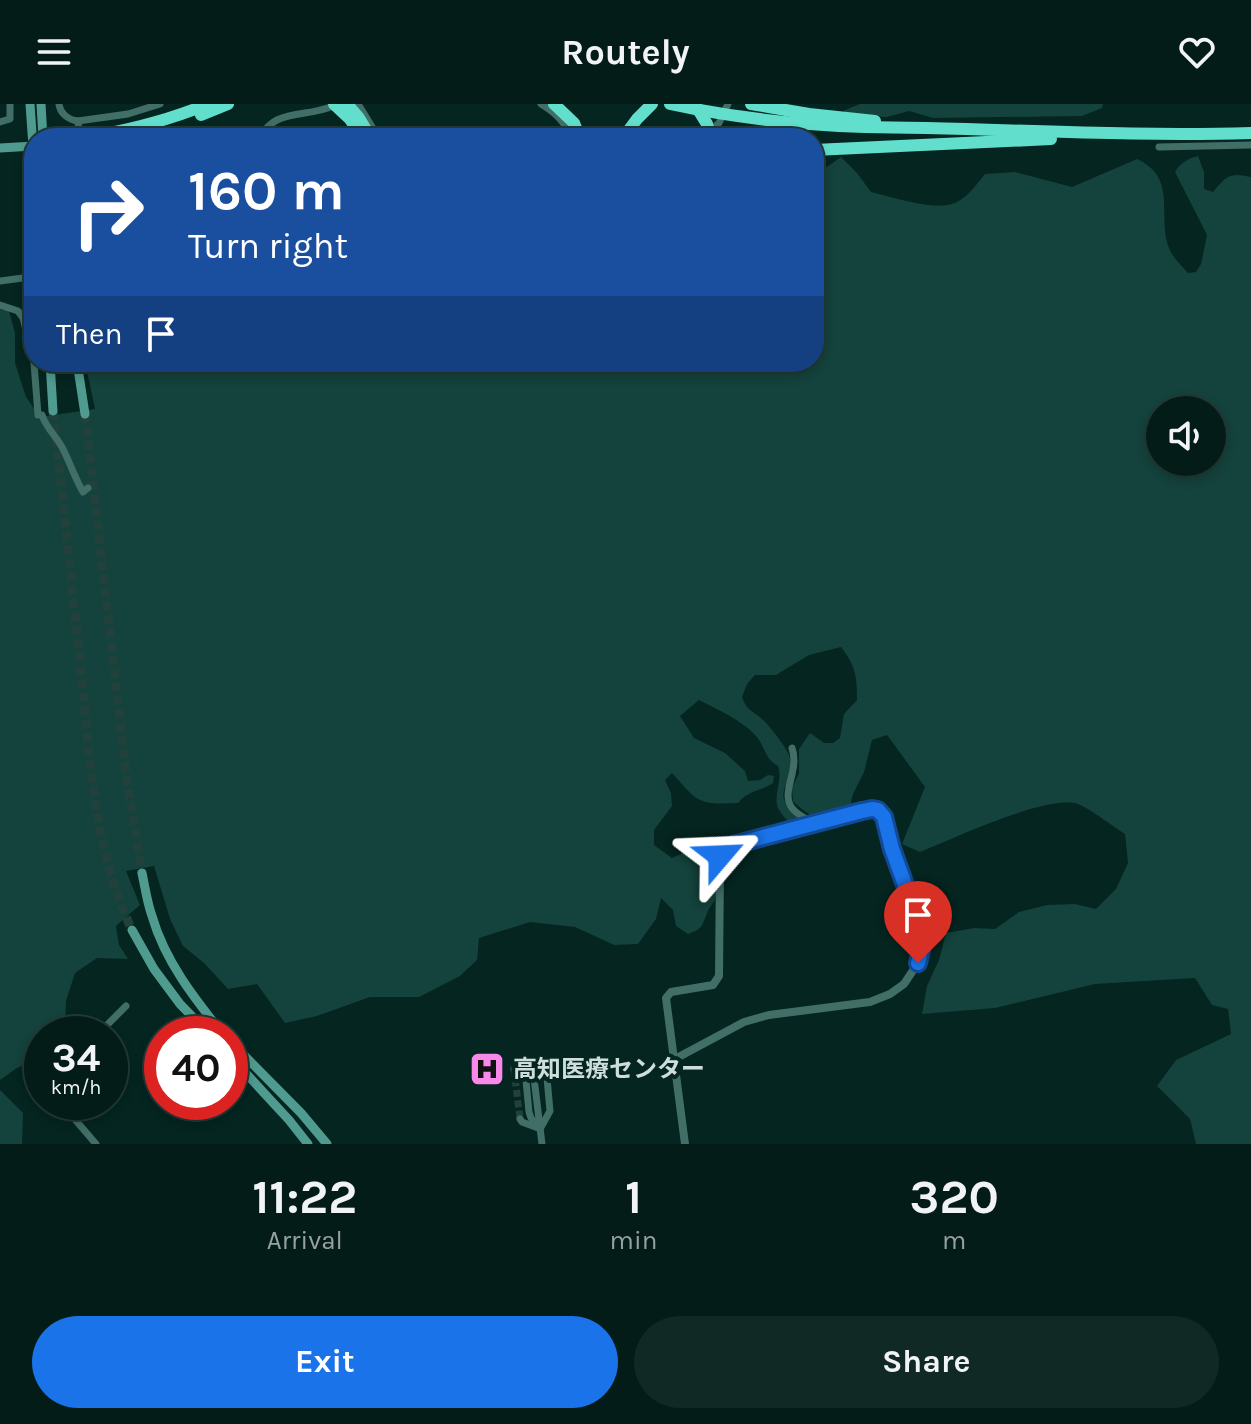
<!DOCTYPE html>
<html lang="en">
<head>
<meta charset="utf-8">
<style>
  :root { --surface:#031c18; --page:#112925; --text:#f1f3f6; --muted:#97a1a2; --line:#243a37; --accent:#1a73e8 }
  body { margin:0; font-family:Karla,"Noto Sans JP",sans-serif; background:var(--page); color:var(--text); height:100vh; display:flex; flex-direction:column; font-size:30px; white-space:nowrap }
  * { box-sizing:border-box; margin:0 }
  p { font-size:26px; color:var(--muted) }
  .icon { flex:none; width:44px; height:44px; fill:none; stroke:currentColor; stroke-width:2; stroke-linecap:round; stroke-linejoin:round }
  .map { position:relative; height:1040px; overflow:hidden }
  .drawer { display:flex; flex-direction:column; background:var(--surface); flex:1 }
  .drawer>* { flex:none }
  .banner { position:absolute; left:24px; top:24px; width:800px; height:244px; border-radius:32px; box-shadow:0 4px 12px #0003,0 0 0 2px var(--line); background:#1a4fa0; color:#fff; overflow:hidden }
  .tools { position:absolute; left:1146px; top:292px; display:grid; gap:16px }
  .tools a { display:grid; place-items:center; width:80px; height:80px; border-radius:50%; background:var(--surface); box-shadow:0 4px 12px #0003,0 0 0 2px var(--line); font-size:40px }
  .speed { position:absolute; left:24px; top:912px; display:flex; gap:16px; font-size:40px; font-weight:700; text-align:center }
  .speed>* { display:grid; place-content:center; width:104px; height:104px; border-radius:50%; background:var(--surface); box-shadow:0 4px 12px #0003,0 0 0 2px var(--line); line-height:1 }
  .speed small { font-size:20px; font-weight:400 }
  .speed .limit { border:12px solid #d22; background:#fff; color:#111 }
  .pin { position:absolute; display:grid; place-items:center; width:68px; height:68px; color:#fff; margin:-82px -34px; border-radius:50% 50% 50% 0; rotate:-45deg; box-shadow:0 0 8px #0007 }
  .pin .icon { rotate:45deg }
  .me { position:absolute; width:88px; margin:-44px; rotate:64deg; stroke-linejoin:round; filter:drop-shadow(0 0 6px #0008) }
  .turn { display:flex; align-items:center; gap:28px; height:168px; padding:0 32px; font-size:36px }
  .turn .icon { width:104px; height:104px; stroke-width:2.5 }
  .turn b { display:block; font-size:56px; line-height:68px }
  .then { display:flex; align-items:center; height:76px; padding:0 32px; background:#0003; gap:16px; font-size:30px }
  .eta { display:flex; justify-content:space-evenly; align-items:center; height:136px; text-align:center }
  .eta b { font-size:48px; font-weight:700; line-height:56px }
  .cta { display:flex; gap:16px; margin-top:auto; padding:16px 32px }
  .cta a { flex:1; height:92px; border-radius:48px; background:var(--accent); color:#fff; font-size:32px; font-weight:700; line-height:92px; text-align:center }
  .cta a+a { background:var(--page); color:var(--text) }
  header { display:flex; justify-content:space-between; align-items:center; height:104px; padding:0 32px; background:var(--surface); font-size:36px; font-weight:700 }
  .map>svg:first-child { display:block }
  .green { fill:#14423c; fill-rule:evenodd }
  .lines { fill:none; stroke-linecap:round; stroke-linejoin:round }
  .minor-tunnel { stroke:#22413c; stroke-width:7; stroke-dasharray:7 3.5; stroke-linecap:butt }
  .secondary-tunnel { stroke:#22413c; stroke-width:9; stroke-dasharray:9 4.5; stroke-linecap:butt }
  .minor { stroke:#416e66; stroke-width:7 }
  .tertiary { stroke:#416e66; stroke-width:8 }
  .secondary { stroke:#509b8f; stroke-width:9 }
  .motorway { stroke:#62decc; stroke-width:12 }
  .motorway-bridge { stroke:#62decc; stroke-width:12 }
  .route-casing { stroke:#114b97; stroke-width:20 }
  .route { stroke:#1a73e8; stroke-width:14 }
  .labels { text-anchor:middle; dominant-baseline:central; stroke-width:8; stroke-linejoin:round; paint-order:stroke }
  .poi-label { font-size:24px; font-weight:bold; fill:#cddedb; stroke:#042520; text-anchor:start }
</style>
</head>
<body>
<header><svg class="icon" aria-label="menu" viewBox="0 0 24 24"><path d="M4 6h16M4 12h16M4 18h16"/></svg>Routely<svg class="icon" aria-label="heart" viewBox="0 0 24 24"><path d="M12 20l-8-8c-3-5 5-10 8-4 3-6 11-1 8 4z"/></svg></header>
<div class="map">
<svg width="1251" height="1040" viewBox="0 0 1251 1040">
  <rect width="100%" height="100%" fill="#042520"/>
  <g class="green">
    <path d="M 860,0 L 1103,0 L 1102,4 L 1082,12 L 933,14 L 909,7 L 887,13 L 841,11 L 845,6 Z"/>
    <path d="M 1198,52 L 1204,68 L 1204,85 L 1213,88 C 1226,72 1230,68 1251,73 L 1251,1040 L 1196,1040 L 1190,1015 L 1157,982 L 1176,956 L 1231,930 L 1228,905 L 1212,901 L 1195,874 L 1095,880 L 995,904 L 922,910 L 927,882 L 939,856 L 946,829 L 974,824 L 995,825 L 1019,808 L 1047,801 L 1075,800 L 1096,805 L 1116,785 L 1128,759 L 1125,730 C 1114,723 1089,704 1078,700 C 1047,690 953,735 920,748 L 902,740 L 925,683 L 887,631 L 872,636 L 864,668 L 853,690 L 849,707 C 820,715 816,719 793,697 L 792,684 L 799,669 L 799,645 L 810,629 L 824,639 L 833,639 L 840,634 L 844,610 L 857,596 C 857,572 856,563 841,543 L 809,551 L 776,571 L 755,571 L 747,580 L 742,593 C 747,607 752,606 762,615 C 769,621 786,643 789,651 C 800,682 762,686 803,717 L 791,721 C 787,716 781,710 778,704 C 773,690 783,676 778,662 C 764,655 765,641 755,631 C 740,615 718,606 699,596 L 680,612 L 694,634 L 725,649 L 745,667 L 748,677 L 760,676 L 768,671 L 774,672 L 773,679 C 759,688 748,686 738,699 C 697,701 698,698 672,669 L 665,676 L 671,689 L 672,702 L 654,726 L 654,741 L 672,754 L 702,740 C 707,757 720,777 715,796 C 714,798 708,805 708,807 C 702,820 704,825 688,830 L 676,822 L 673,806 L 661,794 L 656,815 L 638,840 L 614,841 L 575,823 L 530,818 L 479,834 L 477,856 L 460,872 L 419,893 L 370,893 L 317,912 L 285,919 L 257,880 L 228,885 L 204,859 L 183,842 L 170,815 L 154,762 L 126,767 L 140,801 L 116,822 L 119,841 L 128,855 L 97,854 L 75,869 L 66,897 L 65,923 L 62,930 L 42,930 L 42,952 L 17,964 L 0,976 L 0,205 L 9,207 L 15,229 L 15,259 L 26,293 L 40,313 L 95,305 L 85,258 L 814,258 L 814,65 L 821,67 L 841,53 L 857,69 L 871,88 C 892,93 931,106 952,100 C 966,96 977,80 985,70 L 1015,68 L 1072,83 L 1137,55 C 1178,74 1157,110 1169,144 C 1173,154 1181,161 1188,169 L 1196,168 L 1201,160 L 1207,131 L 1175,68 C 1180,59 1189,54 1198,52 ZM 1160,306 L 1212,306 L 1212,358 L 1160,358 Z"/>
    <path d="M 0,986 L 23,1009 L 22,1040 L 0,1040 Z"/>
  </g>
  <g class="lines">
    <path class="minor-tunnel" d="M 514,965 L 520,1015"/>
    <g class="secondary-tunnel">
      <path d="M 53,307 C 63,396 72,486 82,575 C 90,659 95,748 132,826"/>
      <path d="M 85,310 L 127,678 L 142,769"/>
    </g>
    <g class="minor">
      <path d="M 59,0 C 60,9 68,16 78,17 L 128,10 L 160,0"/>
      <path d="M 358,0 L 379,34"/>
      <path d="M 541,0 C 556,9 565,18 571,34"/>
      <path d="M 78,17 L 79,29"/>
      <path d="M 0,18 L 10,15 L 10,0"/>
      <path d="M 257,34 C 263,28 269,20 277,16 C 295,7 316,11 335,1"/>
      <path d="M 702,34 L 719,19 L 728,0"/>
      <path d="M 1159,43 L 1251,41"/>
      <path d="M 0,177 L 30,173"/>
      <path d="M 0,201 L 18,207 L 23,214 L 27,230 L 33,246 L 38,311 L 42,311 C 46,324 57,333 63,345 C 70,359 75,374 83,388 L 88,384"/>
      <path d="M 792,644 C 800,667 780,688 792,704 C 797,711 807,715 814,719"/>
      <path d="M 98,930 L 126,902"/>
      <path d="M 528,957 L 525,966 L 529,1008 L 531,1014 L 539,1023"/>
      <path d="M 537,958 L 533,962 L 533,966 L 542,1040"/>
      <path d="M 514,965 L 525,958 L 540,958 L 546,963 L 550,1007 L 540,1025"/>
      <path d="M 60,998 L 96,1040"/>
      <path d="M 520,1015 L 522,1018 L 538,1024"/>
    </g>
    <path class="tertiary" d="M 673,956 L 744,918 L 769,911 L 870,898 L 890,890 L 904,880 L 918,859 L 923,838 L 919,819 L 892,745 L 882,709 L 872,705 L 862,707 L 733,741 L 722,747 L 720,760 L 719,872 L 713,881 L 671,888 L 666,894 L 685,1040"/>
    <g class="secondary">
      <path d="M 30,0 L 34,57"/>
      <path d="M 41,0 L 43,34"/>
      <path d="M 0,44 L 34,42"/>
      <path d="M 50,258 L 53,307"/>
      <path d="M 77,258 L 85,310"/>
      <path d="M 142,769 C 145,783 147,798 152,812 C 165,857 194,894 223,930"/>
      <path d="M 132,826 L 154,865 L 180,900 L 209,930"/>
      <path d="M 230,937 L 301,1009 L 327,1040"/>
      <path d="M 230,952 L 289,1016 L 308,1040"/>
    </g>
    <g class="motorway">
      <path d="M 347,0 L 359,14 L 371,34"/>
      <path d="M 554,0 L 574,19 L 580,34"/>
      <path d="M 751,0 L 809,10 L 875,17"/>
      <path d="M 201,11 L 228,0"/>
      <path d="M 865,23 C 994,24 1122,33 1251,29"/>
      <path d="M 83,34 C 126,27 167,17 208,0"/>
      <path d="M 623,34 L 637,15 L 652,0"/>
      <path d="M 814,46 L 1051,35"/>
    </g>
    <g class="motorway-bridge">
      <path d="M 334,0 L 350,15 L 362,34"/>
      <path d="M 670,0 C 734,14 799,21 865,23"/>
      <path d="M 696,2 L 707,20 L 711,34"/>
    </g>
  </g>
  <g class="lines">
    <g class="route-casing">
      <path id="route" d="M 720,752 L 722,747 L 733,741 L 862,707 L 872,705 L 878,706 L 884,713 L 892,745 L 919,819 L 923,838 L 918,859"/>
    </g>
    <use href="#route" class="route"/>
  </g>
  <defs>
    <g id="hospital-square" transform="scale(1.8)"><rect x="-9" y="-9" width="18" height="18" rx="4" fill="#f888ea" stroke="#042520"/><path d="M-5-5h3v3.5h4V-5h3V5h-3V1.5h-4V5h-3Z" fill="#111"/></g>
  </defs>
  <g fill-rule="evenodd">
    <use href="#hospital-square" x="487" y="965"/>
  </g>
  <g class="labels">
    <g class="poi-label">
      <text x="513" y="965">高知医療センター</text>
    </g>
  </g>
</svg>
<div class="tools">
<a><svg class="icon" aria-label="sound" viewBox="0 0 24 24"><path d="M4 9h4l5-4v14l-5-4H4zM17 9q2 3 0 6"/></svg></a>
</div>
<div class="speed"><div>34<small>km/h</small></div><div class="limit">40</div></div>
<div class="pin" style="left:918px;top:859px;background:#d93025"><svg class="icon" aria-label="arrive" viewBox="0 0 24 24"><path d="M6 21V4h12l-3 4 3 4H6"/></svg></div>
<svg class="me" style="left:720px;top:752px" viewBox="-20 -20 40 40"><path d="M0-17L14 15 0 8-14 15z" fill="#1a73e8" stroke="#fff" stroke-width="4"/></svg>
<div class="banner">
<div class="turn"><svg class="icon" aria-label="right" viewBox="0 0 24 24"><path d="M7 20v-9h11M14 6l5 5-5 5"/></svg><div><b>160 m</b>Turn right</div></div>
<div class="then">Then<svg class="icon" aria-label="arrive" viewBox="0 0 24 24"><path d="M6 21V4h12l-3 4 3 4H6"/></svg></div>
</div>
</div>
<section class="drawer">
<div class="eta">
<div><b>11:22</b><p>Arrival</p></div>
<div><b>1</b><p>min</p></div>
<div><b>320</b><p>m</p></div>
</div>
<div class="cta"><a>Exit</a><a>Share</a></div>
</section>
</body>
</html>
